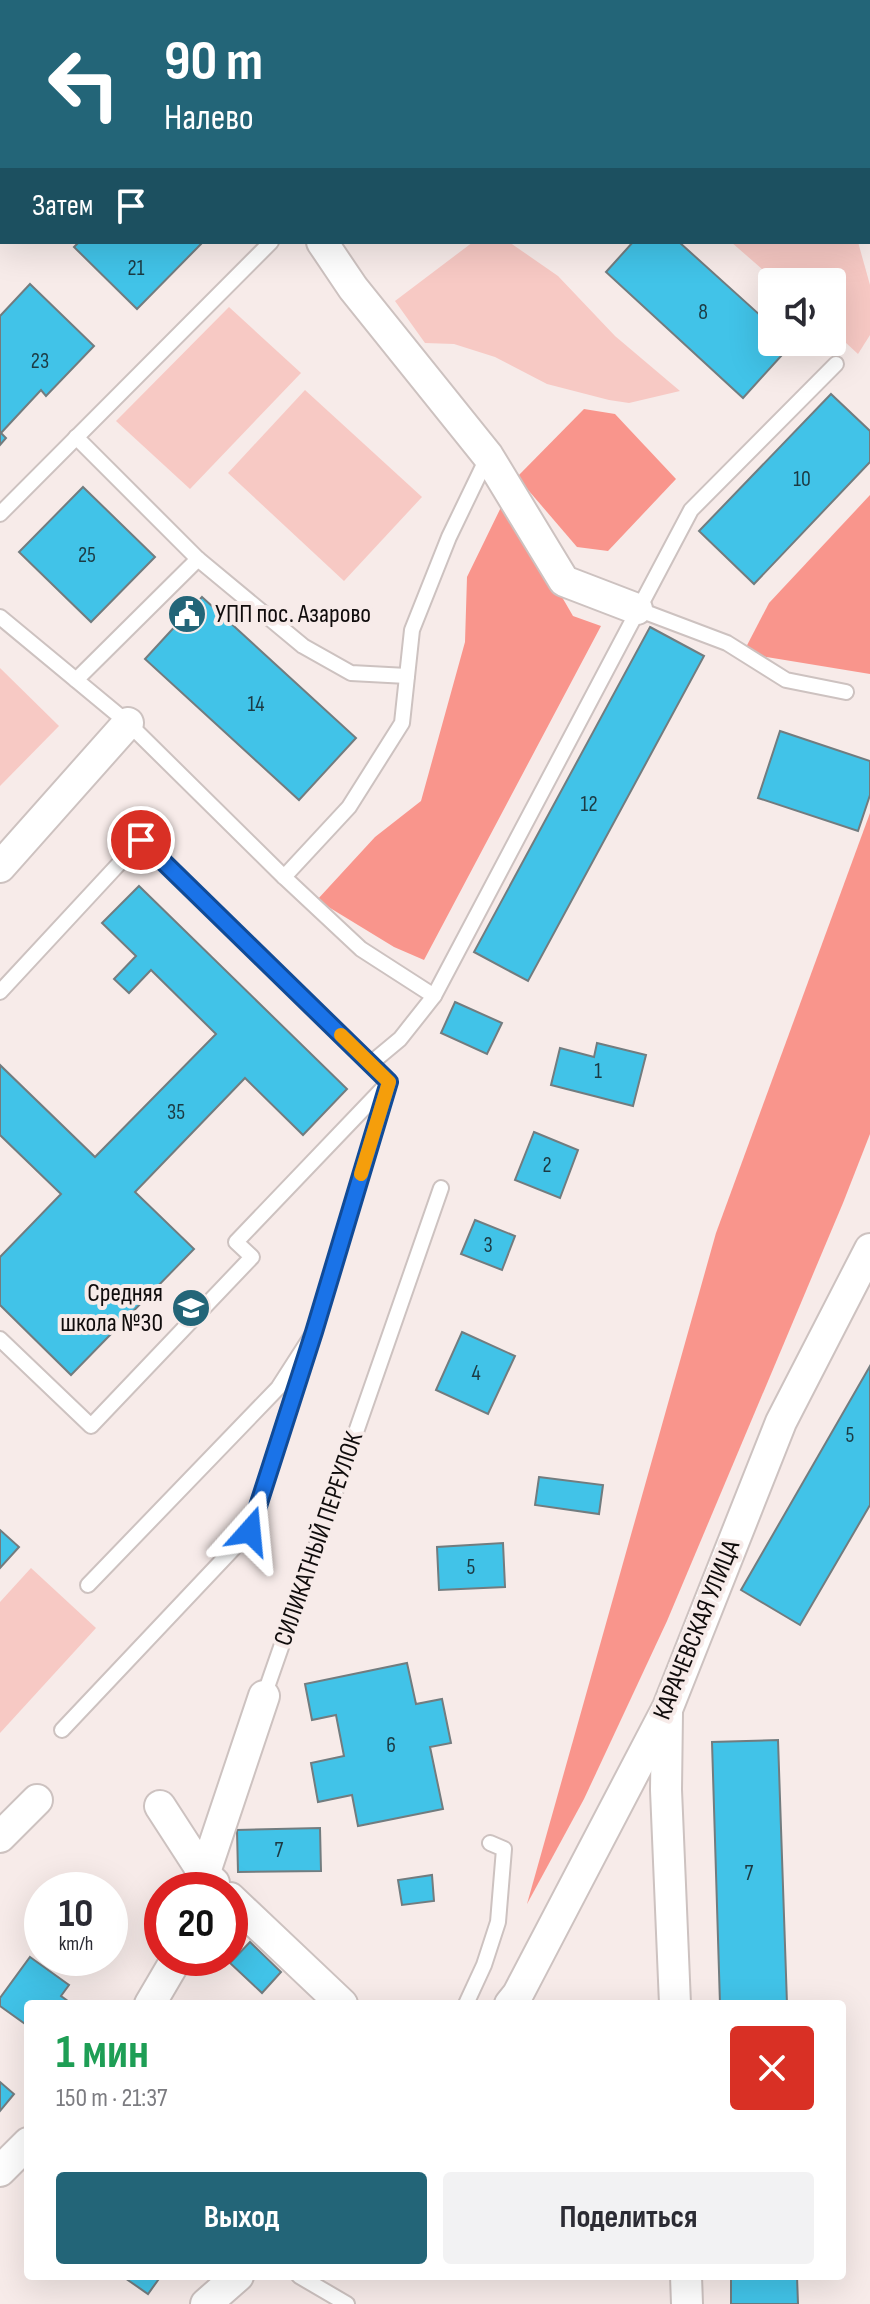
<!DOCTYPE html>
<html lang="ru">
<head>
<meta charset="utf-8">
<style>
  :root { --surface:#fff; --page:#f2f2f3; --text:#2b2b33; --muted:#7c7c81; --accent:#236578 }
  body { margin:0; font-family:"Sofia Sans Condensed",sans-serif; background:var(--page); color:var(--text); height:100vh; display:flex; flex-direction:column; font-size:30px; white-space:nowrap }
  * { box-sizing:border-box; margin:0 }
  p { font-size:26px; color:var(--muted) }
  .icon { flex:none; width:44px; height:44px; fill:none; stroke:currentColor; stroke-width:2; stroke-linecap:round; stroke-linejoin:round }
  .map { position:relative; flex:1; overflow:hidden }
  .details { position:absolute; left:24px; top:2000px; width:822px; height:280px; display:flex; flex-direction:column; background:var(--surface); border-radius:8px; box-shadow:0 8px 32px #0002 }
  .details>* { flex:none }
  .hud { position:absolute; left:0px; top:0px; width:870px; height:244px; box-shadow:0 8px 32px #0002; background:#236578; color:#fff; overflow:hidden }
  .fabs { position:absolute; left:758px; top:268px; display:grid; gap:16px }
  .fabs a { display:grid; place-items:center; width:88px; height:88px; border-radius:8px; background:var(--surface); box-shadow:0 8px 32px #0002; font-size:40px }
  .speed { position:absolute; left:24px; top:1872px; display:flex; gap:16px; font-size:40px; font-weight:700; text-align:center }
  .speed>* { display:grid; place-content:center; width:104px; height:104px; border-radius:50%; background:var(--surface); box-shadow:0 8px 32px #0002; line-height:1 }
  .speed small { font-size:20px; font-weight:400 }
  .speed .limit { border:12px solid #d22; background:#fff; color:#111 }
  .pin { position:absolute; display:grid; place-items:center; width:68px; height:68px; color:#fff; margin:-34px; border:4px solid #fff; border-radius:50%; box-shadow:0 2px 8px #0007 }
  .me { position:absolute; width:88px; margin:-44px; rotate:18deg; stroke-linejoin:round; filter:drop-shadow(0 0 6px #0008) }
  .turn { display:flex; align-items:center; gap:28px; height:168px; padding:0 32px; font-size:36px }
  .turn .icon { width:104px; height:104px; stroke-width:2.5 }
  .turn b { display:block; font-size:56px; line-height:68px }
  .then { display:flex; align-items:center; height:76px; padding:0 32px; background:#0003; gap:16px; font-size:30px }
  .round { display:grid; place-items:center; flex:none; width:84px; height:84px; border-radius:8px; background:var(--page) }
  .overview { display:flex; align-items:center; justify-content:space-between; height:136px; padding:0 32px }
  h1 { font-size:48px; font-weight:700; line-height:60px; color:#1e9e55 }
  .button { display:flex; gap:16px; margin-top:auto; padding:16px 32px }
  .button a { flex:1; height:92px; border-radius:8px; background:var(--accent); color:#fff; font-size:32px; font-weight:700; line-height:92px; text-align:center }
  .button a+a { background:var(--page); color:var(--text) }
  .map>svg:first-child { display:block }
  .green { fill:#f7c9c4 }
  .forest { fill:#f9958c }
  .building { fill:#41c3e8; stroke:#727c7f; stroke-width:2 }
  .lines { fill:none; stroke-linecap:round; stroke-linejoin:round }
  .service-casing { stroke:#cdc2c0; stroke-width:18 }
  .minor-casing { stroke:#cdc2c0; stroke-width:34 }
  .tertiary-casing { stroke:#cdc2c0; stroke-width:40 }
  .service { stroke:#fff; stroke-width:14 }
  .minor { stroke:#fff; stroke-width:30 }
  .tertiary { stroke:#fff; stroke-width:36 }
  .route-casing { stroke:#114b97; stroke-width:20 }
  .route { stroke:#1a73e8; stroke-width:14 }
  .slow { stroke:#f59e0b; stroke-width:14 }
  .labels { text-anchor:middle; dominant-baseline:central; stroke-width:8; stroke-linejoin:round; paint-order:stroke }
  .number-label { font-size:22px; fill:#1c3a43 }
  .poi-label { font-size:26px; fill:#100c0c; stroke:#f7ebe9; text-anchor:start }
  .street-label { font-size:26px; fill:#100c0c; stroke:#f7ebe9 }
</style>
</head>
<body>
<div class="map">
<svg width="870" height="2304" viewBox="0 0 870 2304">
  <rect width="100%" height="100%" fill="#f7ebe9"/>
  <g class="green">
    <path d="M 473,242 L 509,242 L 558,276 L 615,336 L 680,391 L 629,403 L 609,400 L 547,384 L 495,357 L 454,344 L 425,343 L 395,301 Z"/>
    <path d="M 731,242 L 858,242 L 870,285 L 870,335 L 858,354 L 832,330 L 832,282 L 777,282 Z"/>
    <path d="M 229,307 L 301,373 L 190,489 L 116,421 Z"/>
    <path d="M 305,390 L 422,497 L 344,581 L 228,473 Z"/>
    <path d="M 0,668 L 59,726 L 0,786 Z"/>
    <path d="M 31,1568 L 96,1628 L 0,1733 L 0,1602 Z"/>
  </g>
  <g class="forest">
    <path d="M 584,409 L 615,414 L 676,479 L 608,551 L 577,547 L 517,477 Z"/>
    <path d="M 870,495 L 870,674 L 743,653 L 769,603 Z"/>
    <path d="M 505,499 L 573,616 L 601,626 L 424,960 L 394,947 L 317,900 L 375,837 L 421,801 L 465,642 L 467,577 Z"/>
    <path d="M 870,813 L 870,1134 L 843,1203 L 667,1621 L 584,1799 L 527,1904 L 716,1233 Z"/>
  </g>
  <g class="building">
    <path d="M 319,0 L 425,0 L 423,2 L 318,2 Z"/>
    <path d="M 79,242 L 203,242 L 137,309 L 74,247 Z"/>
    <path d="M 633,242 L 679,242 L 772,326 L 772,342 L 790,342 L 792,344 L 743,398 L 606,272 Z"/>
    <path d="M 30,284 L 94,346 L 46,396 L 41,390 L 1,433 L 6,438 L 0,445 L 0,316 Z"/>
    <path d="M 831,394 L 870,431 L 870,462 L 754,584 L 699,531 Z"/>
    <path d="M 83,487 L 155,557 L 91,622 L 19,552 Z"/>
    <path d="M 202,597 L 356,738 L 299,800 L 145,659 Z"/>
    <path d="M 650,627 L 704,656 L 528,981 L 474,952 Z"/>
    <path d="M 780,731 L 870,761 L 870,795 L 858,831 L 758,798 Z"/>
    <path d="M 139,886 L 347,1089 L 303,1135 L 245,1078 L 135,1192 L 194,1249 L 71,1375 L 0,1305 L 0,1257 L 61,1194 L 0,1135 L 0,1065 L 95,1157 L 216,1034 L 151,970 L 129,993 L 114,979 L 136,956 L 102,923 Z"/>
    <path d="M 455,1002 L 502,1023 L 487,1054 L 441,1033 Z"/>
    <path d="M 597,1043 L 646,1055 L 633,1106 L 551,1085 L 560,1048 L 594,1057 Z"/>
    <path d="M 534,1132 L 578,1150 L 560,1198 L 515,1180 Z"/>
    <path d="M 475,1220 L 515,1236 L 502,1270 L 461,1254 Z"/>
    <path d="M 462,1332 L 515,1356 L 488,1414 L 436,1390 Z"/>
    <path d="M 870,1366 L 870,1505 L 800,1625 L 741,1590 Z"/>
    <path d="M 539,1477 L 603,1485 L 599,1514 L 535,1505 Z"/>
    <path d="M 0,1530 L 19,1547 L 0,1568 Z"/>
    <path d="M 503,1543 L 505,1587 L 439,1590 L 437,1547 Z"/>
    <path d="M 407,1663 L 416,1704 L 442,1699 L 451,1743 L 430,1747 L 443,1809 L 358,1826 L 352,1795 L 318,1802 L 311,1763 L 344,1756 L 336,1715 L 312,1720 L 305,1684 Z"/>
    <path d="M 778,1740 L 787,2004 L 720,2004 L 712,1742 Z"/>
    <path d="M 320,1828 L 321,1871 L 238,1872 L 237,1830 Z"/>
    <path d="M 432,1875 L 434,1901 L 402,1905 L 398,1880 Z"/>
    <path d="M 250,1942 L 281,1972 L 262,1993 L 230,1963 Z"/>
    <path d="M 30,1957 L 69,1985 L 61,1996 L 72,2004 L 28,2004 L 28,2026 L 0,2006 L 0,1998 Z"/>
    <path d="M 0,2082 L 14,2094 L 0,2111 Z"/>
    <path d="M 122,2276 L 161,2276 L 148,2294 Z"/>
    <path d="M 731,2276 L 797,2276 L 798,2304 L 731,2304 Z"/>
  </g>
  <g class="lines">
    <g class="service-casing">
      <g id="service">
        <path d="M 822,0 L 822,2"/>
        <path d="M 0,514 L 271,242"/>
        <path d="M 198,559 L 303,646 L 351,673 L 407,676"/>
        <path d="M 637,609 L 727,643 L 786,680 L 846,692"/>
        <path d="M 0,617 L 128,723 L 284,877 L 361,949 L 434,996 L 400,1039 L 370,1064"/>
        <path d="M 76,680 L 198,559 L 76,437"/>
        <path d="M 284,877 L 349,807 L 402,723 L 412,630 L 449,537 L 488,456"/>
        <path d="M 0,992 L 141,840 L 389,1082 L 236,1242 L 252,1257 L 91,1426 L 0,1339"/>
        <path d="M 434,996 L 691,510 L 836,364"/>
        <path d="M 88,1585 L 278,1388 L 314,1332 L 388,1086"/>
        <path d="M 264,1696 L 441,1188"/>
        <path d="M 62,1730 L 250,1531 L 307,1351"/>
        <path d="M 466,2004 L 484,1965 L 498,1922 L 504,1849 L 490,1843"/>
        <path d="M 299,2276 L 347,2304"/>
      </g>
    </g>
    <g class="minor-casing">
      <g id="minor">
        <path d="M 322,242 L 353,288 L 488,456 L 564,581 L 637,609"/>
        <path d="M 0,867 L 128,723"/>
        <path d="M 667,1713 L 666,1790 L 675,2004"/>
        <path d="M 160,1806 L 204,1874 L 214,1883"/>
        <path d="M 0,1837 L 37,1800"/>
        <path d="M 199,1890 L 264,1696"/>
        <path d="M 230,1898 L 342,2004"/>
        <path d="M 150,2004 L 177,1958"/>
        <path d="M 510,2004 L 518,1994 L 668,1707 L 781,1422 L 870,1249"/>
        <path d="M 0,2171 L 28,2143"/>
        <path d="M 686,2276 L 687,2304"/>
        <path d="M 206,2304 L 238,2276"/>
      </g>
    </g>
    <g class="tertiary-casing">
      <g id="tertiary">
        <path d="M 100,2 L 102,0"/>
        <path d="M 0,105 L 2,103"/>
      </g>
    </g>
    <use href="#service" class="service"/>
    <use href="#minor" class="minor"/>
    <use href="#tertiary" class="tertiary"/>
  </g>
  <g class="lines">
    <g class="route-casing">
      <path id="route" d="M 141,840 L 389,1082 L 314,1332 L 250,1531"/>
    </g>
    <use href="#route" class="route"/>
    <path class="slow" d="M 341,1035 L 389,1082 L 361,1174"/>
  </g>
  <defs>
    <g id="civic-disc" transform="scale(2)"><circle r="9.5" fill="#236578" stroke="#f7ebe9"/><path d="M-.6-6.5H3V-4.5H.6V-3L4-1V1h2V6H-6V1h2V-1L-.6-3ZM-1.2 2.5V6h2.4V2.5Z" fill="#fff"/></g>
    <g id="school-disc" transform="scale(2)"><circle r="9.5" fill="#236578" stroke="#f7ebe9"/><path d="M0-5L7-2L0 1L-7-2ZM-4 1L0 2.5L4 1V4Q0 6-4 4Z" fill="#fff"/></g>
  </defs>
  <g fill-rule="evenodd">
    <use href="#civic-disc" x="187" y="614"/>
    <use href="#school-disc" x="191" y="1308"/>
  </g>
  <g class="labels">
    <g class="number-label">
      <text x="136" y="268">21</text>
      <text x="703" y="312">8</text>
      <text x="40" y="361">23</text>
      <text x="802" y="479">10</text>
      <text x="87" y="555">25</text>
      <text x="256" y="704">14</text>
      <text x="589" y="804">12</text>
      <text x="598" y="1071">1</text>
      <text x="176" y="1112">35</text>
      <text x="547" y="1165">2</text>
      <text x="488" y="1245">3</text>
      <text x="476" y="1373">4</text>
      <text x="850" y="1435">5</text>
      <text x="471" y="1567">5</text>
      <text x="391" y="1745">6</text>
      <text x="279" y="1850">7</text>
      <text x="749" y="1873">7</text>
    </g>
    <g class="poi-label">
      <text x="215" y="614">УПП пос. Азарово</text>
      <text x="163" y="1293" text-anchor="end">Средняя<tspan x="163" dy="30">школа №30</tspan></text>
    </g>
    <g class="street-label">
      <text transform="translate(319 1539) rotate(-71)">СИЛИКАТНЫЙ ПЕРЕУЛОК</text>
      <text transform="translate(697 1630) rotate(-68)">КАРАЧЕВСКАЯ УЛИЦА</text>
    </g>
  </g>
</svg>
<div class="fabs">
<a><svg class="icon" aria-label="sound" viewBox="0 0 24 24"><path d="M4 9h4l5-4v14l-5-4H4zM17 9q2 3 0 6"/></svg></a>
</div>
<div class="speed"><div>10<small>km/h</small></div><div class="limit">20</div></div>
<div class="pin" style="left:141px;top:840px;background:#d93025"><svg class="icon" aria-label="arrive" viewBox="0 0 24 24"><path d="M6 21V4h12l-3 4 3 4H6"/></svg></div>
<svg class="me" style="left:250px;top:1531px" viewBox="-20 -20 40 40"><path d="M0-17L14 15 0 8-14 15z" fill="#1a73e8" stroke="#fff" stroke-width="4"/></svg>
<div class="hud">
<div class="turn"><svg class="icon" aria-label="left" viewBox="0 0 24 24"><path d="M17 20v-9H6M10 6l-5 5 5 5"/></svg><div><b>90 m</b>Налево</div></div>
<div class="then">Затем<svg class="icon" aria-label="arrive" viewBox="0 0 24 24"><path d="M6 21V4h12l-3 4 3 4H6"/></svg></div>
</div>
<section class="details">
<div class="overview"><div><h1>1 мин</h1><p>150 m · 21:37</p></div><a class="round" style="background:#d93025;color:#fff"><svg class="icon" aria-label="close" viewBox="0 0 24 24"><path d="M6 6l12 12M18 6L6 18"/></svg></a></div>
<div class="button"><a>Выход</a><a>Поделиться</a></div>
</section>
</div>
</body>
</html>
